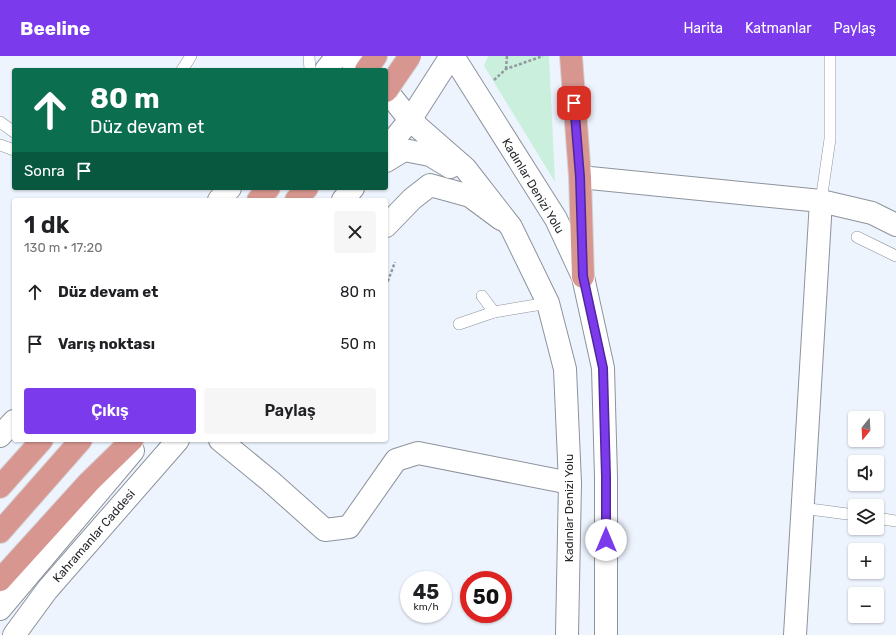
<!DOCTYPE html>
<html lang="tr">
<head>
<meta charset="utf-8">
<style>
  :root { --surface:#fff; --page:#f6f6f6; --text:#202124; --muted:#757577; --accent:#7c3aed }
  body { margin:0; font-family:Rubik,sans-serif; background:var(--page); color:var(--text); height:100vh; display:flex; flex-direction:column; font-size:15px; white-space:nowrap }
  * { box-sizing:border-box; margin:0 }
  p { font-size:13px; color:var(--muted) }
  .icon { flex:none; width:22px; height:22px; fill:none; stroke:currentColor; stroke-width:2; stroke-linecap:round; stroke-linejoin:round }
  .map { position:relative; flex:1; overflow:hidden }
  .drawer { position:absolute; left:12px; top:142px; width:376px; height:244px; display:flex; flex-direction:column; background:var(--surface); border-radius:4px; box-shadow:0 1px 3px #0004 }
  .drawer>* { flex:none }
  .top-card { position:absolute; left:12px; top:12px; width:376px; height:122px; border-radius:4px; box-shadow:0 1px 3px #0004; background:#0b6e4f; color:#fff; overflow:hidden }
  .needle { width:26px; rotate:198deg }
  .controls { position:absolute; left:848px; top:355px; display:grid; gap:8px }
  .controls a { display:grid; place-items:center; width:36px; height:36px; border-radius:4px; background:var(--surface); box-shadow:0 1px 3px #0004; font-size:20px }
  .speed { position:absolute; left:400px; top:515px; display:flex; gap:8px; font-size:20px; font-weight:700; text-align:center }
  .speed>* { display:grid; place-content:center; width:52px; height:52px; border-radius:50%; background:var(--surface); box-shadow:0 1px 3px #0004; line-height:1 }
  .speed small { font-size:10px; font-weight:400 }
  .speed .limit { border:6px solid #d22; background:#fff; color:#111 }
  .pin { position:absolute; display:grid; place-items:center; width:34px; height:34px; color:#fff; margin:-17px; border-radius:8px; box-shadow:0 2px 6px #0006 }
  .me { position:absolute; width:44px; margin:-22px; rotate:0deg; stroke-linejoin:round; filter:drop-shadow(0 0 3px #0008) }
  .turn { display:flex; align-items:center; gap:14px; height:84px; padding:0 12px; font-size:18px }
  .turn .icon { width:52px; height:52px; stroke-width:2.5 }
  .turn b { display:block; font-size:28px; line-height:34px }
  .then { display:flex; align-items:center; height:38px; padding:0 12px; background:#0003; gap:8px; font-size:15px }
  .round { display:grid; place-items:center; flex:none; width:42px; height:42px; border-radius:4px; background:var(--page) }
  .headline { display:flex; align-items:center; justify-content:space-between; height:68px; padding:0 12px }
  h1 { font-size:24px; font-weight:600; line-height:30px }
  .action { display:flex; gap:8px; margin-top:auto; padding:8px 12px }
  .action a { flex:1; height:46px; border-radius:4px; background:var(--accent); color:#fff; font-size:16px; font-weight:600; line-height:46px; text-align:center }
  .action a+a { background:var(--page); color:var(--text) }
  ul { padding:0; list-style:none }
  li { display:flex; align-items:center; gap:12px; height:52px; padding:0 12px }
  li div { flex:1 }
  li b { display:block; font-size:15px }
  li em { font-style:normal }
  header { display:flex; align-items:center; gap:24px; box-sizing:border-box; height:56px; padding:0 20px; background:var(--accent); color:#fff }
  header strong { font-size:19px }
  nav { display:flex; gap:22px; margin-inline-start:auto; font-size:14px }
  .map>svg:first-child { display:block }
  .green { fill:#caefdd }
  .lines { fill:none; stroke-linecap:round; stroke-linejoin:round }
  .service-casing { stroke:#8d939c; stroke-width:12 }
  .minor-casing { stroke:#8d939c; stroke-width:24 }
  .secondary-casing { stroke:#8d939c; stroke-width:24 }
  .trunk-casing { stroke:#d4d4d5; stroke-width:24 }
  .path { stroke:#9499a0; stroke-width:2.5; stroke-dasharray:3 2; stroke-linecap:butt }
  .service { stroke:#fff; stroke-width:11 }
  .minor { stroke:#fff; stroke-width:22 }
  .secondary { stroke:#fff; stroke-width:22 }
  .trunk { stroke:#d89690; stroke-width:22 }
  .trunk-bridge-casing { stroke:#d4d4d5; stroke-width:24; stroke-linecap:butt }
  .trunk-bridge { stroke:#d89690; stroke-width:22 }
  .route-casing { stroke:#51269a; stroke-width:10 }
  .route { stroke:#7c3aed; stroke-width:7 }
  .labels { text-anchor:middle; dominant-baseline:central; stroke-width:3.5; stroke-linejoin:round; paint-order:stroke }
  .street-label { font-size:12px; fill:#27292d; stroke:#fff }
</style>
</head>
<body>
<header>
<strong>Beeline</strong>
<nav><a>Harita</a><a>Katmanlar</a><a>Paylaş</a></nav>
</header>
<div class="map">
<svg width="896" height="579" viewBox="0 0 896 579">
  <rect width="100%" height="100%" fill="#eef4fe"/>
  <path class="green" d="M 488,0 L 549,0 L 555,126 L 484,10 Z"/>
  <g class="lines">
    <g class="service-casing">
      <g id="service">
        <path d="M 309,0 L 310,14"/>
        <path d="M 182,14 L 191,0"/>
        <path d="M 0,66 L 14,76"/>
        <path d="M 0,89 L 14,94"/>
        <path d="M 821,145 L 830,83 L 830,0"/>
        <path d="M 857,181 L 896,200"/>
        <path d="M 482,240 L 494,256"/>
        <path d="M 459,268 L 494,256 L 548,247"/>
        <path d="M 802,452 L 855,459"/>
        <path d="M 877,462 L 896,465"/>
      </g>
    </g>
    <g class="minor-casing">
      <g id="minor">
        <path d="M 580,121 L 821,145 L 872,157 L 896,169"/>
        <path d="M 386,170 L 412,143 L 430,129 L 470,140 L 501,163"/>
        <path d="M 220,384 L 270,425 L 325,474 L 349,471 L 396,404 L 418,397 L 570,427"/>
        <path d="M 14,579 L 47,534 L 178,384"/>
        <path d="M 795,579 L 821,145"/>
      </g>
    </g>
    <g class="secondary-casing">
      <g id="secondary">
        <path d="M 346,0 L 364,14"/>
        <path d="M 453,0 L 556,163 L 583,221 L 603,312 L 606,421 L 606,579"/>
        <path d="M 326,14 L 337,0"/>
        <path d="M 386,34 L 410,64 L 465,112 L 511,171 L 548,247 L 565,313 L 570,427 L 567,579"/>
        <path d="M 386,93 L 410,64 L 451,0"/>
        <path d="M 386,105 L 404,94 L 430,99 L 450,111"/>
        <path d="M 219,144 L 230,132"/>
        <path d="M 343,144 L 353,132"/>
        <path d="M 0,380 L 14,365"/>
        <path d="M 0,553 L 133,395"/>
      </g>
    </g>
    <g class="trunk-casing">
      <g id="trunk">
        <path d="M 571,0 L 580,121 L 583,221"/>
        <path d="M 366,14 L 376,0"/>
        <path d="M 258,144 L 269,132"/>
        <path d="M 296,144 L 307,132"/>
        <path d="M 0,431 L 42,384"/>
        <path d="M 0,476 L 81,384"/>
        <path d="M 0,524 L 89,426 L 132,384"/>
      </g>
    </g>
    <g class="path">
      <path d="M 506,13 L 507,0"/>
      <path d="M 494,24 L 506,13 L 543,0"/>
      <path d="M 386,230 L 395,206"/>
    </g>
    <use href="#service" class="service"/>
    <use href="#minor" class="minor"/>
    <use href="#secondary" class="secondary"/>
    <use href="#trunk" class="trunk"/>
    <g class="trunk-bridge-casing">
      <path id="trunk-bridge" d="M 386,35 L 410,0"/>
    </g>
    <use href="#trunk-bridge" class="trunk-bridge"/>
  </g>
  <g class="lines">
    <g class="route-casing">
      <path id="route" d="M 574,47 L 580,121 L 583,220 L 603,312 L 606,421 L 606,484"/>
    </g>
    <use href="#route" class="route"/>
  </g>
  <g class="labels">
    <g class="street-label">
      <text transform="translate(533 130) rotate(59)">Kadınlar Denizi Yolu</text>
      <text transform="translate(569 452) rotate(-90)">Kadınlar Denizi Yolu</text>
      <text transform="translate(94 480) rotate(-49)">Kahramanlar Caddesi</text>
    </g>
  </g>
</svg>
<div class="controls">
<a><svg class="needle" viewBox="-14 -14 28 28"><path d="M0-13l5 13h-10z" fill="#e53935"/><path d="M0 13l5-13h-10z" fill="#757577"/></svg></a>
<a><svg class="icon" aria-label="sound" viewBox="0 0 24 24"><path d="M4 9h4l5-4v14l-5-4H4zM17 9q2 3 0 6"/></svg></a>
<a><svg class="icon" aria-label="layers" viewBox="0 0 24 24"><path d="M12 4l9 5-9 5-9-5zM3 14l9 5 9-5"/></svg></a>
<a>+</a>
<a>−</a>
</div>
<div class="speed"><div>45<small>km/h</small></div><div class="limit">50</div></div>
<div class="pin" style="left:574px;top:47px;background:#d93025"><svg class="icon" aria-label="arrive" viewBox="0 0 24 24"><path d="M6 21V4h12l-3 4 3 4H6"/></svg></div>
<svg class="me" style="left:606px;top:484px" viewBox="-20 -20 40 40"><circle r="19" fill="#fff"/><path d="M0-13L10 11 0 6-10 11z" fill="#7c3aed"/></svg>
<div class="top-card">
<div class="turn"><svg class="icon" aria-label="ahead" viewBox="0 0 24 24"><path d="M12 20V5M6 11l6-6 6 6"/></svg><div><b>80 m</b>Düz devam et</div></div>
<div class="then">Sonra<svg class="icon" aria-label="arrive" viewBox="0 0 24 24"><path d="M6 21V4h12l-3 4 3 4H6"/></svg></div>
</div>
<section class="drawer">
<div class="headline"><div><h1>1 dk</h1><p>130 m · 17:20</p></div><a class="round"><svg class="icon" aria-label="close" viewBox="0 0 24 24"><path d="M6 6l12 12M18 6L6 18"/></svg></a></div>
<ul>
<li><svg class="icon" aria-label="ahead" viewBox="0 0 24 24"><path d="M12 20V5M6 11l6-6 6 6"/></svg><div><b>Düz devam et</b></div><em>80 m</em></li>
<li><svg class="icon" aria-label="arrive" viewBox="0 0 24 24"><path d="M6 21V4h12l-3 4 3 4H6"/></svg><div><b>Varış noktası</b></div><em>50 m</em></li>
</ul>
<div class="action"><a>Çıkış</a><a>Paylaş</a></div>
</section>
</div>
</body>
</html>
